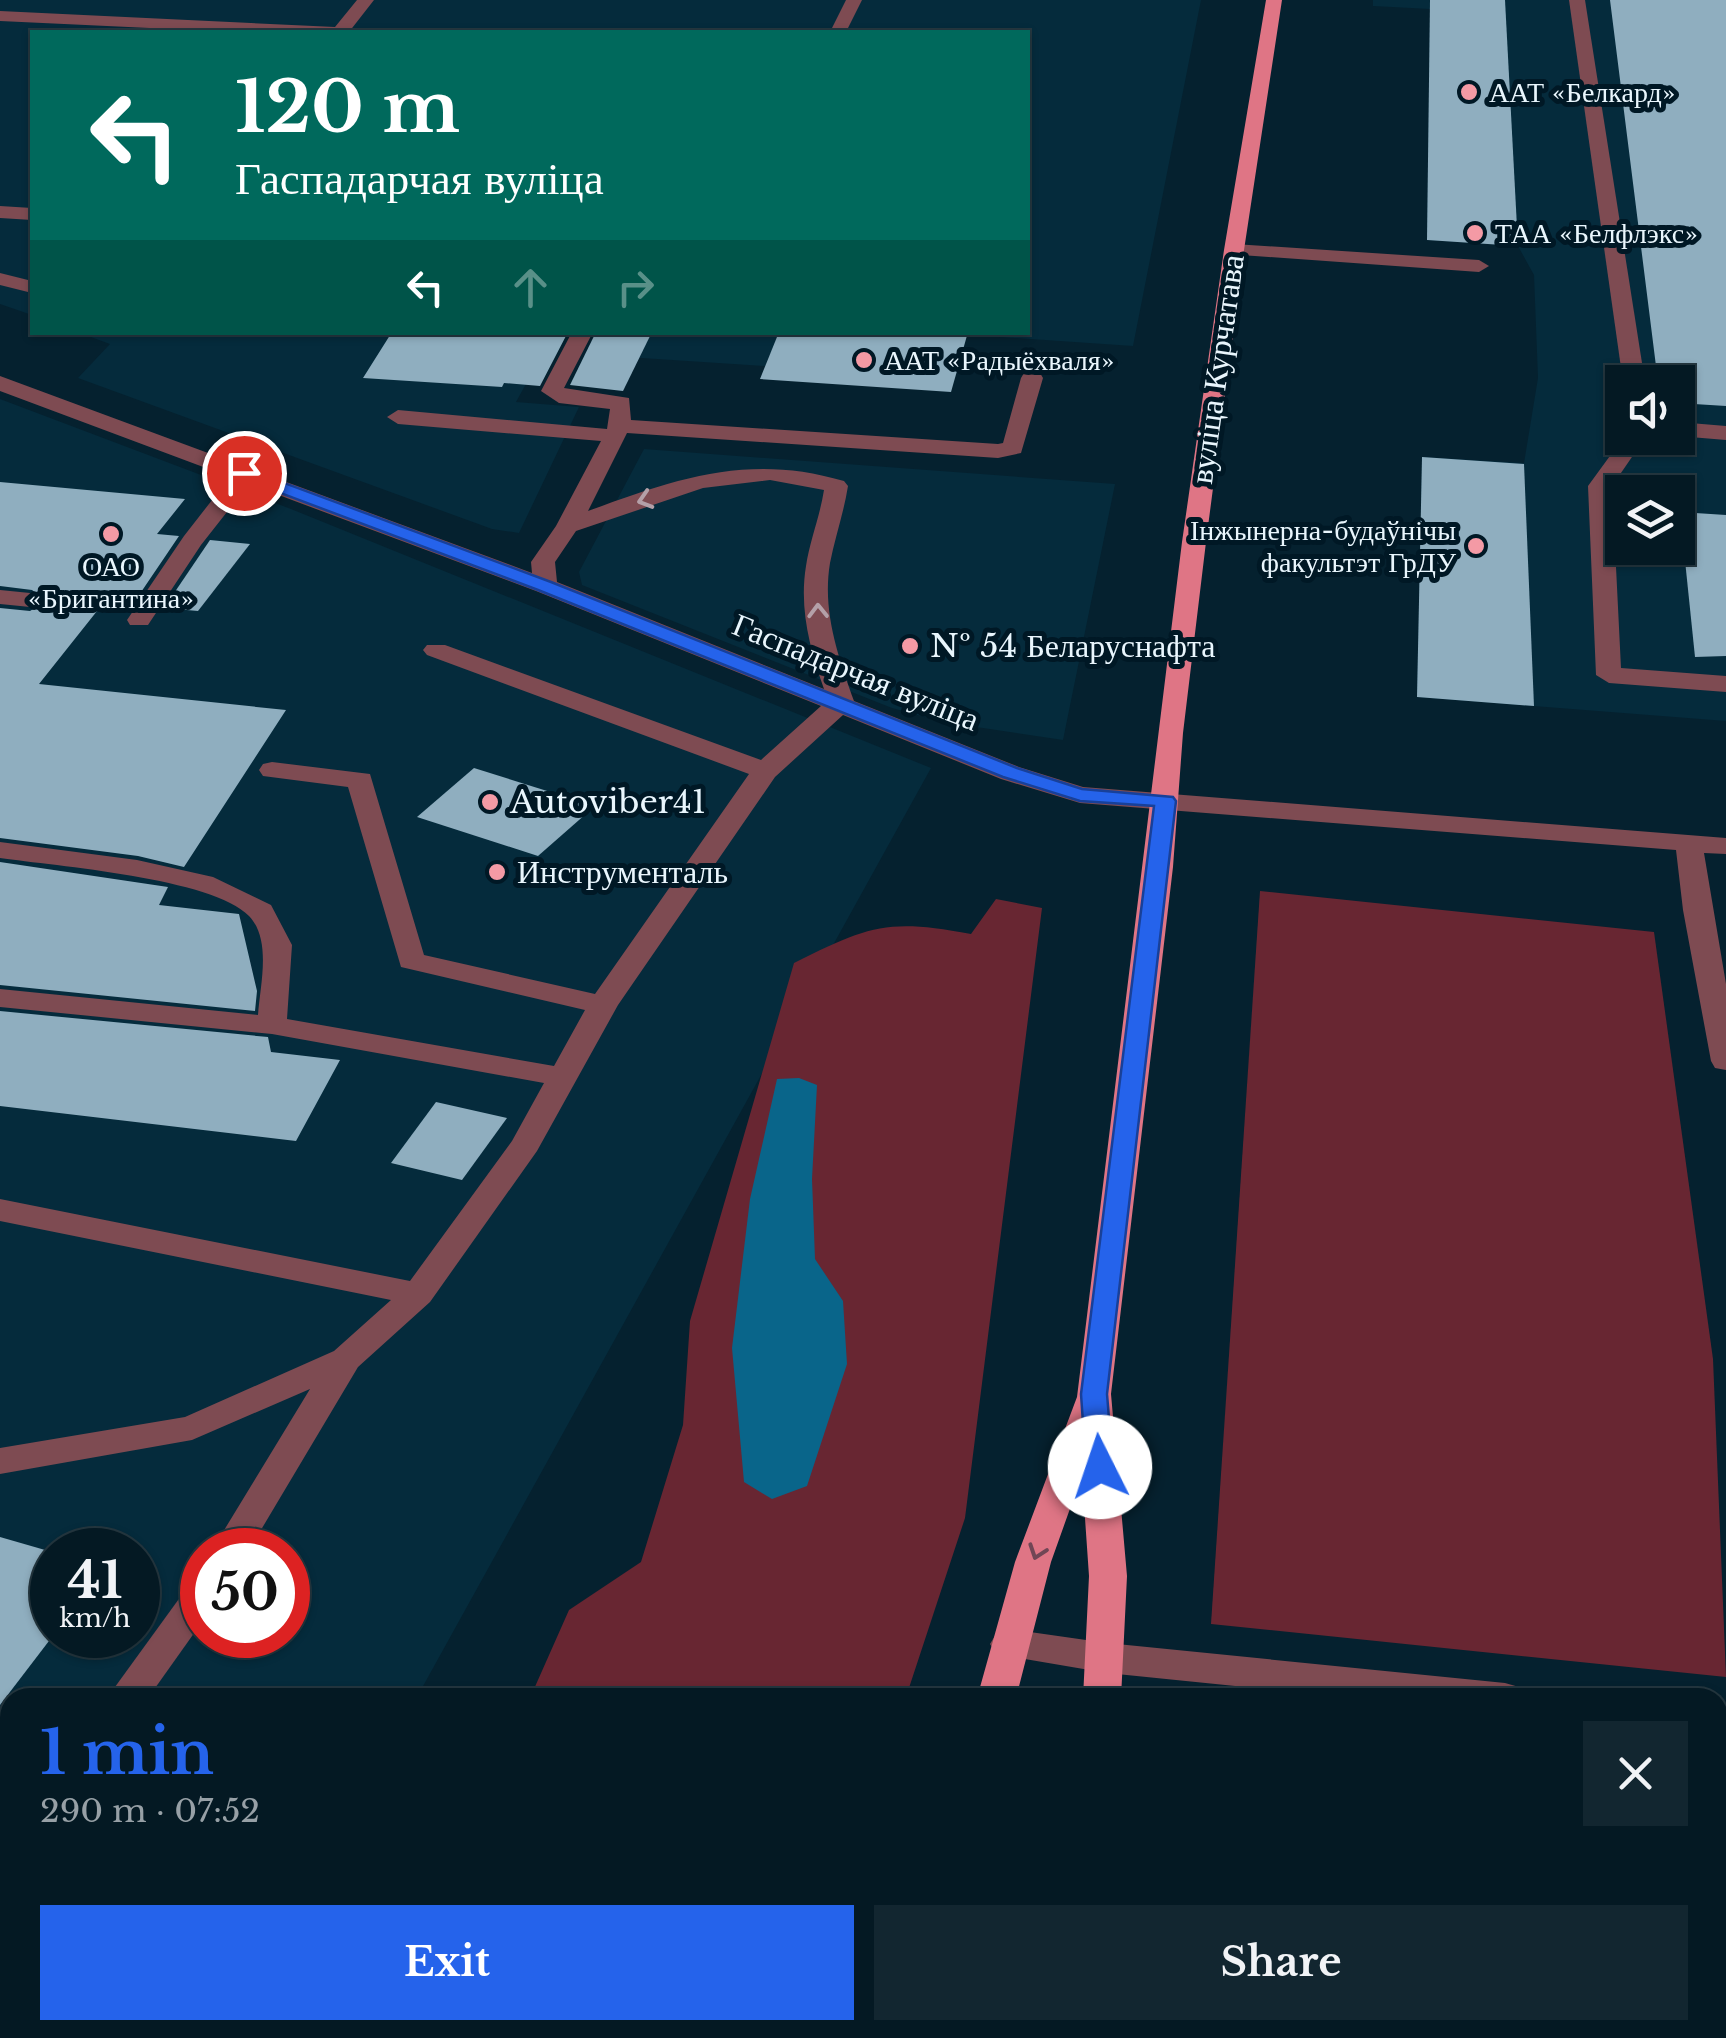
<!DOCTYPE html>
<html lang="en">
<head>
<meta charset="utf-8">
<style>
  :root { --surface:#041923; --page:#122630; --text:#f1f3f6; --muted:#97a0a6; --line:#253841; --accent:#2563eb }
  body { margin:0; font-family:"Libre Baskerville",serif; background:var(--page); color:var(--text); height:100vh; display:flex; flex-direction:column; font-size:38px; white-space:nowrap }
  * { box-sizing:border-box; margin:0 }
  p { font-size:32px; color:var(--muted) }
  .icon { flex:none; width:55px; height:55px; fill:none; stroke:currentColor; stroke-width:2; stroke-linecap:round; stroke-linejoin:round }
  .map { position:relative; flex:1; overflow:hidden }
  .drawer { position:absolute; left:0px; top:1688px; width:1728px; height:352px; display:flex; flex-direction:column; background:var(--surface); border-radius:30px 30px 0 0; box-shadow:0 2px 8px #0004,0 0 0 2px var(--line) }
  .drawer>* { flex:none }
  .banner { position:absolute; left:30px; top:30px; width:1000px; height:305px; border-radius:0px; box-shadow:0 2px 8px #0004,0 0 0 2px var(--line); background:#00695c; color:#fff; overflow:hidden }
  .tools { position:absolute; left:1605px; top:365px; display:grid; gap:20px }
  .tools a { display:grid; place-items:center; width:90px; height:90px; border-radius:0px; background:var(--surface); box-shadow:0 2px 8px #0004,0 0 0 2px var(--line); font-size:50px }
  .speed { position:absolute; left:30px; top:1528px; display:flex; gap:20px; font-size:50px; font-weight:700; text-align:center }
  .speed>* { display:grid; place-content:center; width:130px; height:130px; border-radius:50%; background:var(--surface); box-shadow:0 2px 8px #0004,0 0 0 2px var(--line); line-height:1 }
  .speed small { font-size:25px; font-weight:400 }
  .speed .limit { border:15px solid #d22; background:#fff; color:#111 }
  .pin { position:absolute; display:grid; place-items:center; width:85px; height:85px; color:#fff; margin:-42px; border:5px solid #fff; border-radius:50%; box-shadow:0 2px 10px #0007 }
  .me { position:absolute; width:110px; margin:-55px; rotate:356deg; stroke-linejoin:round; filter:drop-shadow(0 0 8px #0008) }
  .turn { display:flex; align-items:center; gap:35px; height:210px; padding:0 40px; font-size:45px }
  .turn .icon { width:130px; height:130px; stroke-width:2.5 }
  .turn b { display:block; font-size:70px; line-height:85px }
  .lanes { display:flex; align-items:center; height:95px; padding:0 40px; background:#0003; justify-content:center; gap:50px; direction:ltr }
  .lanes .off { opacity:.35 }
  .round { display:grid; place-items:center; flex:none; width:105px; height:105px; border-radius:0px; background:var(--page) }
  .head { display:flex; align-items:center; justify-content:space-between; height:170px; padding:0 40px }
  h1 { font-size:60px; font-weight:700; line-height:75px; color:var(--accent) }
  .button { display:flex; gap:20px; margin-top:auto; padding:20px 40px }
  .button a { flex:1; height:115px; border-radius:0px; background:var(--accent); color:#fff; font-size:40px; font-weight:700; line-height:115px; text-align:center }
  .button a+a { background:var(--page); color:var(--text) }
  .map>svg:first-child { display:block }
  .built { fill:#052b3c; fill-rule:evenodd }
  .green { fill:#682632 }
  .water { fill:#09658a }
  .building { fill:#8faebf }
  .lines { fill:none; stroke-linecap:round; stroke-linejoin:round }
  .minor { fill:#7e4b52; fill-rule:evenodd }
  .major { fill:#df7585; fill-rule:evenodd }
  .oneway { stroke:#b4a0a8 }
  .oneway2 { stroke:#704655 }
  .route { fill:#2563eb; stroke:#184099; stroke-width:2.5 }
  .poi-dot { fill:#f49aa5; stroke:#001825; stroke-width:4 }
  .labels { text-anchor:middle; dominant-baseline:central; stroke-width:10; stroke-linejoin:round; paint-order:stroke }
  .far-poi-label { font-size:28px; fill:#e9f6fd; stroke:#001825; text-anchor:start }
  .street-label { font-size:32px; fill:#e9f6fd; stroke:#001825 }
  .poi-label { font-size:32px; fill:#e9f6fd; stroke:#001825; text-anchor:start }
</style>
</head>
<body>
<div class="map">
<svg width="1726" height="2038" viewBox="0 0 1726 2038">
  <rect width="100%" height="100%" fill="#05212f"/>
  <g class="built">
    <path d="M 0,0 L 1201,0 L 1133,346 L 940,333 L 1028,332 L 1028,32 L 32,32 L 32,315 L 0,304 Z"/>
    <path d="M 1373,0 L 1726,0 L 1726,721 L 1417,697 L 1422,457 L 1524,463 L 1538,378 L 1534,275 L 1518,246 L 1427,240 L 1430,9 L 1373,6 ZM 1622,382 L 1678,382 L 1678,438 L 1622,438 ZM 1622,492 L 1678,492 L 1678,548 L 1622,548 Z"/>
    <path d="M 80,333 L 554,333 L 516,402 L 579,407 L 519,533 L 492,529 L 78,378 L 110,344 Z"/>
    <path d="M 607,333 L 779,333 L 765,366 L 596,355 Z"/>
    <path d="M 0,399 L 291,509 L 931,768 L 417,1697 L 10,1698 L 10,2030 L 234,2030 L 230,2038 L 0,2038 ZM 52,1550 L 138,1550 L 138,1635 L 52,1635 ZM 202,1550 L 288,1550 L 288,1635 L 202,1635 Z"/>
    <path d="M 644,449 L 1115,484 L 1063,740 L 943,722 L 892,708 L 582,585 L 579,572 Z"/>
  </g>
  <g class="green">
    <path d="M 1260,891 L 1654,932 L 1713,1359 L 1726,1677 L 1211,1624 Z"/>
    <path d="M 996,899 L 1042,908 L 965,1518 L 906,1697 L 530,1698 L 569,1610 L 641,1562 L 683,1425 L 690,1321 L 794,963 C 868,926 887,918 971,934 Z"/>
    <path d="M 381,2030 L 814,2030 L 811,2038 L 380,2038 Z"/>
  </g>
  <path class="water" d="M 799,1078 L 817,1085 L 812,1179 L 815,1259 L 843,1301 L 847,1364 L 807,1486 L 772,1499 L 744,1482 L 732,1348 L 750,1199 L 777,1079 Z"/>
  <g class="building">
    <path d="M 1430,0 L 1505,0 L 1518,246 L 1427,240 Z"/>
    <path d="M 1610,0 L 1726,0 L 1726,406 L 1678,403 L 1678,382 L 1658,382 Z"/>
    <path d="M 392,332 L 568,332 L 540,386 L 504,383 L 502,387 L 363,378 Z"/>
    <path d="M 596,332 L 652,332 L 623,391 L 570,385 Z"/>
    <path d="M 779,332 L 968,332 L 951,392 L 760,379 Z"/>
    <path d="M 1422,457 L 1524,464 L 1534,706 L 1417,697 Z"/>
    <path d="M 0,482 L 185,499 L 157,534 L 179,536 L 133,604 L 105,601 L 39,684 L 286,710 L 184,867 L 138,856 L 0,838 L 0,608 L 30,611 L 46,601 L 32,590 L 0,586 Z"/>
    <path d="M 1680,512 L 1726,515 L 1726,656 L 1695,657 Z"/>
    <path d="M 210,540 L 250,544 L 198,611 L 164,608 Z"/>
    <path d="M 474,768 L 595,806 L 538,856 L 417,817 Z"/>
    <path d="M 0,862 L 168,887 L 159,905 L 239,914 L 257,991 L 255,1011 L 0,985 Z"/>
    <path d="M 0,1011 L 268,1037 L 271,1052 L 340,1060 L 296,1141 L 0,1106 Z"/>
    <path d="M 436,1102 L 507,1118 L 462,1180 L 391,1163 Z"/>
    <path d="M 0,1537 L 52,1552 L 52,1637 L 0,1705 Z"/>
  </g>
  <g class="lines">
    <g class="minor">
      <path d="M 357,0 L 374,0 L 349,32 L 235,32 L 0,21 L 0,11 L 335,27 Z"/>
      <path d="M 846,0 L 862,0 L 846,32 L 830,32 Z"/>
      <path d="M 1569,0 L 1585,0 L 1645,382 L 1623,382 Z"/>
      <path d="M 0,206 L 32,208 L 32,220 L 0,218 Z"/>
      <path d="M 1234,244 L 1479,260 L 1489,266 L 1479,272 L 1227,254 L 1227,246 Z"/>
      <path d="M 0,273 L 32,281 L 32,293 L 0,285 Z"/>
      <path d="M 572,332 L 593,332 L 564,388 L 629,398 L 631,420 L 998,444 L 1003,443 L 1021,378 L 1024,373 L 1040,373 L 1043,378 L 1021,453 L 998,458 L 627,433 L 588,511 C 677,478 750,453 844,481 L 848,486 C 844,512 835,537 830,563 C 822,611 838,656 854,701 L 1019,767 L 1083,787 L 1726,838 L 1726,854 L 1704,853 L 1726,984 L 1726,1070 L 1715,1068 L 1711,1061 L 1683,910 L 1676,850 L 1080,803 L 1001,779 L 843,715 L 775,777 L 618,1005 L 537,1151 L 430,1302 L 358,1367 L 249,1550 L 212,1550 L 310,1389 L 192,1440 L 0,1474 L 0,1448 L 185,1417 L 334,1351 L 391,1300 L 0,1221 L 0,1199 L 410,1281 L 512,1141 L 544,1083 L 272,1034 L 0,1007 L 0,989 L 258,1015 C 260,985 272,940 249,916 C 213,878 55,866 0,858 L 0,842 L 137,860 L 213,877 L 271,905 L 292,945 L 287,1019 L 554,1066 L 585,1010 L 401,967 L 348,787 L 263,776 L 259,770 L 263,764 L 272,762 L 370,774 L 424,955 L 595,994 L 749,774 L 427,655 L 423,650 L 427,645 L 445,645 L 761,760 L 821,706 L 536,591 L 249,484 L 201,545 L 148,625 L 130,625 L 127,620 L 184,536 L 230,477 L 0,391 L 0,376 L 532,573 L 531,562 L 556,526 L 601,441 L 398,424 L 387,417 L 398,410 L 607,429 L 610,409 L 559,403 L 541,391 ZM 770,480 L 824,490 C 820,516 810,540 806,566 C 799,609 810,649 824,689 L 557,582 L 555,562 L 576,531 L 703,488 Z"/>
      <path d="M 1678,422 L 1726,426 L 1726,440 L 1678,436 Z"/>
      <path d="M 1623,438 L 1645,438 L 1612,486 L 1621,668 L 1726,676 L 1726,692 L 1609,683 L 1596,675 L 1588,486 Z"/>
      <path d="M 0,590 L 30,593 L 42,600 L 30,607 L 0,604 Z"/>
      <path d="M 202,1581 L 202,1622 L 148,1698 L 107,1698 L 189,1585 Z"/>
      <path d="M 1009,1629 L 1107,1643 L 1505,1683 L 1519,1687 L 1524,1698 L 1352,1698 L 1107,1673 L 996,1654 L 990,1644 L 996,1634 Z"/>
      <path d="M 1718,1703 L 1726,1704 L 1726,1734 L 1718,1733 Z"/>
      <path d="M 10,1833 L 10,1876 L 0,1880 L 0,1837 Z"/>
    </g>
    <g class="major">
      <path d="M 1266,0 L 1282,0 L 1244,250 L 1206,542 L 1183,733 L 1173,867 L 1111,1394 L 1127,1576 L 1121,1698 L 1083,1698 L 1089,1576 L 1082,1475 L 1051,1562 L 1016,1698 L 977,1698 L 1015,1562 L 1077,1397 L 1182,542 L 1224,250 Z"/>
      <path d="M 893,2030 L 937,2030 L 935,2038 L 891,2038 Z"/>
      <path d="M 987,2030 L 1079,2030 L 1078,2038 L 991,2038 Z"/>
    </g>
  </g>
  <defs><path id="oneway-chevron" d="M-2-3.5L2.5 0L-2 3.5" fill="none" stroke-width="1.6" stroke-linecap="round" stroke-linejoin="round" transform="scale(2.5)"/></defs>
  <g class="oneway">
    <use href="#oneway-chevron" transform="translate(645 500) rotate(163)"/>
    <use href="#oneway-chevron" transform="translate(818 611) rotate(-91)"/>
  </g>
  <use class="oneway2" href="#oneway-chevron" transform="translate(1037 1552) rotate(109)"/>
  <path class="route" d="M 244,468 L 551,582 L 1017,768 L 1082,789 L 1173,797 L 1176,801 L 1107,1394 L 1113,1467 L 1109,1474 L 1090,1474 L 1086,1467 L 1081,1394 L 1154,806 L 1080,801 L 1003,777 L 538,590 L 238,477 L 238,470 Z"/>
  <g class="poi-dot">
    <circle cx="1469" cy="92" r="10"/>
    <circle cx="1475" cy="233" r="10"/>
    <circle cx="864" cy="360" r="10"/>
    <circle cx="111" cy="534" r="10"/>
    <circle cx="1476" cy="546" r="10"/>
    <circle cx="910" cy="646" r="10"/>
    <circle cx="490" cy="802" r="10"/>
    <circle cx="497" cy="872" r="10"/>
  </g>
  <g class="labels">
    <g class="far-poi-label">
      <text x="1489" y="92">ААТ «Белкард»</text>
      <text x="1495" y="233">ТАА «Белфлэкс»</text>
      <text x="884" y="360">ААТ «Радыёхваля»</text>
      <text x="1456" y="530" text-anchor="end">Інжынерна-будаўнічы<tspan x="1456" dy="32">факультэт ГрДУ</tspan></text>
      <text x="111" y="566" text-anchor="middle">ОАО<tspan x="111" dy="32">«Бригантина»</tspan></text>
    </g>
    <g class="street-label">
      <text transform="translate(1217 369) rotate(-82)">вуліца Курчатава</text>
      <text transform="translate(856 672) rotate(22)">Гаспадарчая вуліца</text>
    </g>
    <g class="poi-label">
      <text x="930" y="646">№ 54 Беларуснафта</text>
      <text x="510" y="802">Autoviber41</text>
      <text x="517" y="872">Инструменталь</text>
    </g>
  </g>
</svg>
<div class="tools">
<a><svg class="icon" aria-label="sound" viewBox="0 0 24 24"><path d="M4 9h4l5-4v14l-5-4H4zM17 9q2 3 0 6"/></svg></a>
<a><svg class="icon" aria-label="layers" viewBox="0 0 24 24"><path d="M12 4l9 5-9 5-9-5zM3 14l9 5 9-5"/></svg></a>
</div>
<div class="speed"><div>41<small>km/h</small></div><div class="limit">50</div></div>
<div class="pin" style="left:244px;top:473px;background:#d93025"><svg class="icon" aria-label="arrive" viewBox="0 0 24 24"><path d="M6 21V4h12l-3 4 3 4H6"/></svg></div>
<svg class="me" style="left:1100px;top:1467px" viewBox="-20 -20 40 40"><circle r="19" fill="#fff"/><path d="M0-13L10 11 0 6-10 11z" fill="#2563eb"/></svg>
<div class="banner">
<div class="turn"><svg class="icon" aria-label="left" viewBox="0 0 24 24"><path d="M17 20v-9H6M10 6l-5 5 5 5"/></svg><div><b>120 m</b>Гаспадарчая вуліца</div></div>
<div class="lanes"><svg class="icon" aria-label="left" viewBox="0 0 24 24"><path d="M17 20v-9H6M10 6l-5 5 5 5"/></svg><svg class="icon off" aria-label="ahead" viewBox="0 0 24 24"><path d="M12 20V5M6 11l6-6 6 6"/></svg><svg class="icon off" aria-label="right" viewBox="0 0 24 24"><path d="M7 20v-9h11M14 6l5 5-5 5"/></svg></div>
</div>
<section class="drawer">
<div class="head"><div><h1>1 min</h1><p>290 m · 07:52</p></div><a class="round"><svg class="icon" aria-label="close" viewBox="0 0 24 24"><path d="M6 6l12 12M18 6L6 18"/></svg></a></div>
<div class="button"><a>Exit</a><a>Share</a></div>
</section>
</div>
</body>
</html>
